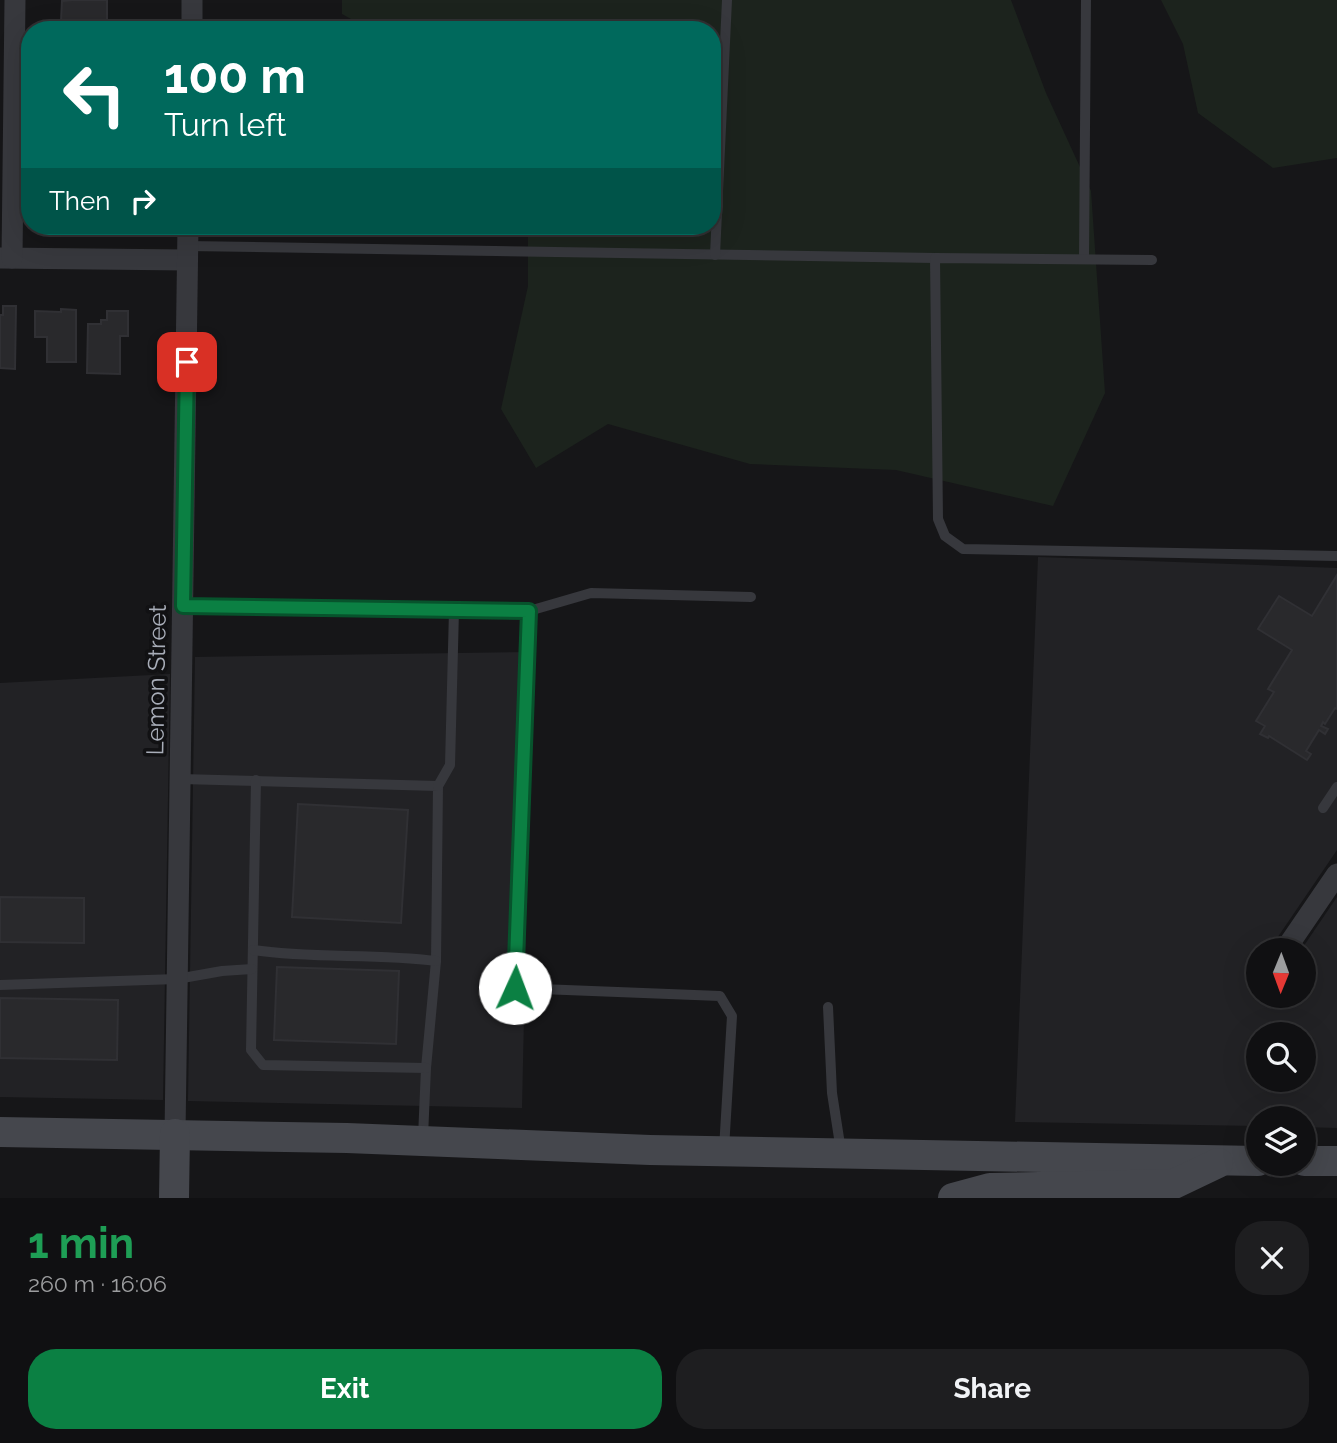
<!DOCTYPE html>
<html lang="en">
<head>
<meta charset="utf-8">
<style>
  :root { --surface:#101012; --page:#1e1e20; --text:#f1f3f6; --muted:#9c9d9f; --line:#303032; --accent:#0b8043 }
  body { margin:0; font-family:Raleway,sans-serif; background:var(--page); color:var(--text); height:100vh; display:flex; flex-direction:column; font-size:26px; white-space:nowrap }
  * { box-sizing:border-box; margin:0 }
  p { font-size:23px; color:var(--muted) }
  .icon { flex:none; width:38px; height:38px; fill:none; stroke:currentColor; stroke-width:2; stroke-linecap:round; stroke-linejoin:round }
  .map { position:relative; height:1198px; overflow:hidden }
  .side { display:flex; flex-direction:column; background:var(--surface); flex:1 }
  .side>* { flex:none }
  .guide { position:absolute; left:21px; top:21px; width:700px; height:214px; border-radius:28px; box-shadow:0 7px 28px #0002,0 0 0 2px var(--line); background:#00695c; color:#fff; overflow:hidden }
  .needle { width:46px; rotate:181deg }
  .fabs { position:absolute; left:1246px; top:938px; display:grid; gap:14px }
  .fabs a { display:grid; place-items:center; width:70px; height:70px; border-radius:50%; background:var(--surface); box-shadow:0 7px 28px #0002,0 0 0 2px var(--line); font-size:35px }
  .pin { position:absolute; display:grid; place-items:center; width:60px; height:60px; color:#fff; margin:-30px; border-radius:14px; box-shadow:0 4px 10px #0006 }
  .me { position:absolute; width:77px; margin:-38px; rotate:2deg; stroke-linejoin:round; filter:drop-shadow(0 0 5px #0008) }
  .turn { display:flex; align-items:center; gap:24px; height:147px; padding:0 28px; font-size:32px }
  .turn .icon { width:91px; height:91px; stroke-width:2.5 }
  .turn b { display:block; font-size:49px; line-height:60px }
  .then { display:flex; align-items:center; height:66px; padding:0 28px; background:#0003; gap:14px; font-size:26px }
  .round { display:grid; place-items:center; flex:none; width:74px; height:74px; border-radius:28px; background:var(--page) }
  .overview { display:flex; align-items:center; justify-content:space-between; height:119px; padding:0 28px }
  h1 { font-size:42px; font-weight:700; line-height:52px; color:#1e9e55 }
  .action { display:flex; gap:14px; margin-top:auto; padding:14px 28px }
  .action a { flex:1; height:80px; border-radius:28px; background:var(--accent); color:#fff; font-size:28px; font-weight:700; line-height:80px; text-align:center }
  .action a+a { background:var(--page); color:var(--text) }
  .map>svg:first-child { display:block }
  .built { fill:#222225; fill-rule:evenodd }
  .green { fill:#1c231d }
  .building { fill:#29292c; stroke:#303034; stroke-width:2 }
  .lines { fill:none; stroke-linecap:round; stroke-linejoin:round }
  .service { stroke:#37383d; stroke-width:10 }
  .minor { stroke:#37383d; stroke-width:21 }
  .secondary { stroke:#45474d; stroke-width:30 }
  .route-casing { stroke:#07532c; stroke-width:18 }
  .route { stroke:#0b8043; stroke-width:12 }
  .labels { text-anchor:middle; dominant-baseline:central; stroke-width:7; stroke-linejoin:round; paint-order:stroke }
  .street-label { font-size:24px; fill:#a8adb8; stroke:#111113 }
</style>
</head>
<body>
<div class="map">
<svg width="1337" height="1198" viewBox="0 0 1337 1198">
  <rect width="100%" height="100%" fill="#161618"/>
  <g class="built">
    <path d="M 1038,557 L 1337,568 L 1337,850 L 1269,950 L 1258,950 L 1258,996 L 1304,996 L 1304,950 L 1301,950 L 1337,897 L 1337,1128 L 1304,1127 L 1304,1118 L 1258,1118 L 1258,1126 L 1015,1122 ZM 1258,1034 L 1304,1034 L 1304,1080 L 1258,1080 Z"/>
    <path d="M 532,652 L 522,1108 L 188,1101 L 195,657 Z"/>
    <path d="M 170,674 L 163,1100 L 0,1097 L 0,683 Z"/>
  </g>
  <g class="green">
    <path d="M 342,0 L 1011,0 L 1046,93 L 1091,191 L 1105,393 L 1053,506 L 896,470 L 750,464 L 608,424 L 536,468 L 501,409 L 528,286 L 528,226 L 712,226 L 712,30 L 371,30 L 342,14 Z"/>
    <path d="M 1161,0 L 1337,0 L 1337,158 L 1273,168 L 1198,113 L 1183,44 Z"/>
  </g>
  <g class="building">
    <path d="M 73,0 L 107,0 L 107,22 L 61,21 L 62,1 Z"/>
    <path d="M 3,306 L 16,306 L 15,369 L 0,368 L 0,315 L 3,315 Z"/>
    <path d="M 61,309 L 76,310 L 76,362 L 47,362 L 47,337 L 35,337 L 35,311 L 61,312 Z"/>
    <path d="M 107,311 L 128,311 L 128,336 L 120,336 L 120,374 L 87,373 L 88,324 L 101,324 L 101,320 L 107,320 Z"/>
    <path d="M 1337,575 L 1337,709 L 1335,708 L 1325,724 L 1323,722 L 1321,726 L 1328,729 L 1325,734 L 1319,730 L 1306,751 L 1311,754 L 1307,760 L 1269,736 L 1268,738 L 1260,734 L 1265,726 L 1256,721 L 1274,692 L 1268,689 L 1292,650 L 1258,629 L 1279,596 L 1312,616 Z"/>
    <path d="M 298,804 L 408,810 L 401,923 L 292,917 Z"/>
    <path d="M 0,897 L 84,898 L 84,943 L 0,942 Z"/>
    <path d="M 277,967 L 399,971 L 396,1044 L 274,1040 Z"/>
    <path d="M 0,998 L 118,1000 L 117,1060 L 0,1058 Z"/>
  </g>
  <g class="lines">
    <g class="service">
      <path d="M 187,246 L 935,258"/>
      <path d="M 715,255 L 727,0"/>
      <path d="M 1084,259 L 1086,0"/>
      <path d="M 1152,260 L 935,258 L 938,519 L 945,536 L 963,549 L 1337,556"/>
      <path d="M 183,606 L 529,611 L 591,593 L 751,597"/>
      <path d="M 529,611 L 515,988 L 720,996 L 732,1016 L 724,1149"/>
      <path d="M 181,779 L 438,786 L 436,961 L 426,1068 L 423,1137"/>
      <path d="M 256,780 L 251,1050 L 263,1065 L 426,1068"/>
      <path d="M 438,786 L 450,765 L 454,610"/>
      <path d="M 1323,808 L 1337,787"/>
      <path d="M 253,950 C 313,959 375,953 436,961"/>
      <path d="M 0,985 L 177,979 L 222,971 L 252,969"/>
      <path d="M 828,1007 L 832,1093 L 841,1151"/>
    </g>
    <g class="minor">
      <path d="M 192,30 L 192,0"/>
      <path d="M 0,258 L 187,260"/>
      <path d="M 12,258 L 15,0"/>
      <path d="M 1285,950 L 1337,874"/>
      <path d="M 175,1134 L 188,226"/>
    </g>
    <g class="secondary">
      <path d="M 0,1132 L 347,1138 L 650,1150 L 1258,1161"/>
      <path d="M 1304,1161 L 1337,1161"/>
      <path d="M 174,1198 L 175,1134"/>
      <path d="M 953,1198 L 990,1188 L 1174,1184 L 1218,1163"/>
    </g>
  </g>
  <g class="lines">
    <g class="route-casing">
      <path id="route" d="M 187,362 L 183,606 L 529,611 L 515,988"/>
    </g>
    <use href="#route" class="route"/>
  </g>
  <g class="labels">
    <g class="street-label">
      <text transform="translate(156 680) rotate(-89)">Lemon Street</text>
    </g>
  </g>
</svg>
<div class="fabs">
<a><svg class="needle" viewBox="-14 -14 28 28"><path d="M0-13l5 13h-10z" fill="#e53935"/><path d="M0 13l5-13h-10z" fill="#9c9d9f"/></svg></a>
<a><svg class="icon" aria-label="search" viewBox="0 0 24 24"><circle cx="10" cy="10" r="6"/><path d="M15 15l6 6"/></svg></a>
<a><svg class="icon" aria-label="layers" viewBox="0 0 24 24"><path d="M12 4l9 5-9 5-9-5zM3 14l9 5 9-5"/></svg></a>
</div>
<div class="pin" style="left:187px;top:362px;background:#d93025"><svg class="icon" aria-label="arrive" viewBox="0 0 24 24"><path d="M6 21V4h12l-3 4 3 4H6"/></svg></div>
<svg class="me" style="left:515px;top:988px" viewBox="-20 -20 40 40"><circle r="19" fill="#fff"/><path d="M0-13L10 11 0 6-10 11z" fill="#0b8043"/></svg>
<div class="guide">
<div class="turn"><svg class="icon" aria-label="left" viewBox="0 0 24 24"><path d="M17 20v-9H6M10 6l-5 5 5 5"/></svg><div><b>100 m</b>Turn left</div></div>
<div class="then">Then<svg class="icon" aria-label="right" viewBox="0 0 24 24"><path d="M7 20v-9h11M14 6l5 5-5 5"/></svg></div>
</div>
</div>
<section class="side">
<div class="overview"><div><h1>1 min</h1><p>260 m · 16:06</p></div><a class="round"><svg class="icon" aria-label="close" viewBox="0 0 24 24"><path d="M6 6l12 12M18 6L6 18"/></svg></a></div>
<div class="action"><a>Exit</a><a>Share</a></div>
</section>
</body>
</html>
